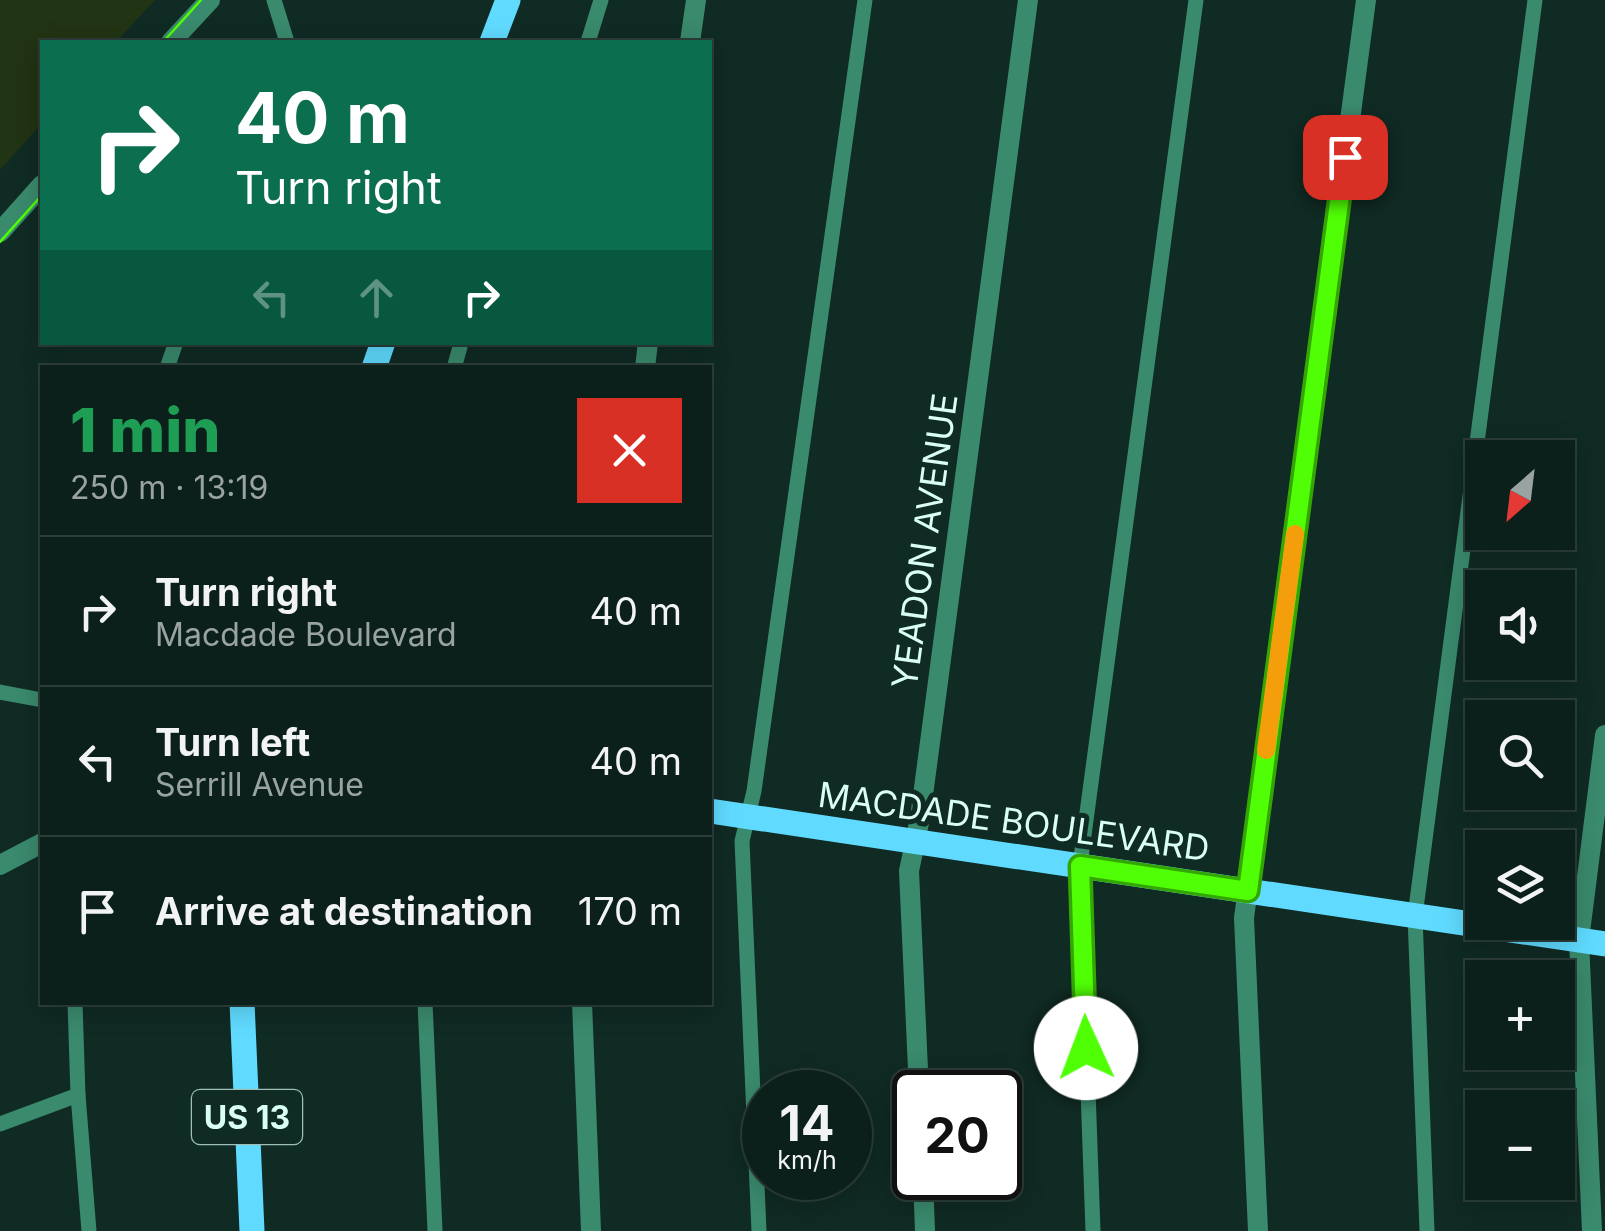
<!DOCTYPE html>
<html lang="en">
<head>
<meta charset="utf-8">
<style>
  :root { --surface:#0c201b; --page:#152824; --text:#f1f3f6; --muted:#9aa3a3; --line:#2c3e3a }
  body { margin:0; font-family:Inter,sans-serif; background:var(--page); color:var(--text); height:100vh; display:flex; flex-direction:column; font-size:38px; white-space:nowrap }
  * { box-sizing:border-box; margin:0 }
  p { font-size:32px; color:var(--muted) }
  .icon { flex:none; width:55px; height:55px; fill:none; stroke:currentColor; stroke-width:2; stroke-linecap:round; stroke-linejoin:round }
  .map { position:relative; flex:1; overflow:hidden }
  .sheet { position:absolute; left:40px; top:365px; width:672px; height:640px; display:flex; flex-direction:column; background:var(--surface); border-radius:0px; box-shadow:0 5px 25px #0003,0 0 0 2px var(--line) }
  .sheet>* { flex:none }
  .guide { position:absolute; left:40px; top:40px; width:672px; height:305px; border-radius:0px; box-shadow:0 5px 25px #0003,0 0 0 2px var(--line); background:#0b6e4f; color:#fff; overflow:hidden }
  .needle { width:65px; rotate:208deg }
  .controls { position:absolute; left:1465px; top:440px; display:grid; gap:20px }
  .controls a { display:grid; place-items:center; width:110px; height:110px; border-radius:0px; background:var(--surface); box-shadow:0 5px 25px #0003,0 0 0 2px var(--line); font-size:50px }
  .speed { position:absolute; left:742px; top:1070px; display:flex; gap:20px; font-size:50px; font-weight:700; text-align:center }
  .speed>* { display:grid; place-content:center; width:130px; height:130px; border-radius:50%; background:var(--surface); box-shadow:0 5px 25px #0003,0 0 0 2px var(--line); line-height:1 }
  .speed small { font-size:25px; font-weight:400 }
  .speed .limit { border:5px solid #111; border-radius:15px; background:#fff; color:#111 }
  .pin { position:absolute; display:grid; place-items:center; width:85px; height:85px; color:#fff; margin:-42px; border-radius:20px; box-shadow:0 5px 15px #0006 }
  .me { position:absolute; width:110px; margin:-55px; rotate:358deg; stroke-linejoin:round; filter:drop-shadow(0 0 8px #0008) }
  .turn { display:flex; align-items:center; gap:35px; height:210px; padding:0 30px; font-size:45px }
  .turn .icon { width:130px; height:130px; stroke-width:2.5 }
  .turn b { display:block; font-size:70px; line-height:85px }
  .lanes { display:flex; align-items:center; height:95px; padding:0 30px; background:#0003; justify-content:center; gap:50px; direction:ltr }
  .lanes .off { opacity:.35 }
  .round { display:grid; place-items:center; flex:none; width:105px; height:105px; border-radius:0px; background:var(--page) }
  .head { display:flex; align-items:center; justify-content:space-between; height:170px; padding:0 30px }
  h1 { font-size:60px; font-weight:800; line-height:75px; color:#1e9e55 }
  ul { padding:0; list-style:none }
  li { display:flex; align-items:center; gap:30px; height:150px; padding:0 30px; border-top:2px solid var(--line) }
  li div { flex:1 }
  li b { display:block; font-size:38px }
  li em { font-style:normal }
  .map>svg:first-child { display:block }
  .green { fill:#213413 }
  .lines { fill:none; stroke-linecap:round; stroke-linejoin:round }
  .service { stroke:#3a8a6d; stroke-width:15 }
  .minor { stroke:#3a8a6d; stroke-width:20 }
  .tertiary { stroke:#3a8a6d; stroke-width:20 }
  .primary { stroke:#60dbff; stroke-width:25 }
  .tram { stroke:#50ff05; stroke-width:2.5 }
  .route-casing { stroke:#34a603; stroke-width:25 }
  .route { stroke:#50ff05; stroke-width:18 }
  .slow { stroke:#f59e0b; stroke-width:18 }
  .labels { text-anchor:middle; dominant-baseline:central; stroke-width:10; stroke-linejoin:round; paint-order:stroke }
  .shield { fill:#102a24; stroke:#9dbfb6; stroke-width:2.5 }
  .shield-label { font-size:32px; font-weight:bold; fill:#d9fff4 }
  .street-label { font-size:35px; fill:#d9fff4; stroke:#102a24 }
</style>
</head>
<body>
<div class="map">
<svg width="1605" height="1231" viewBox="0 0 1605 1231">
  <rect width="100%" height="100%" fill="#102a24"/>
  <path class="green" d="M 0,0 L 155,0 L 116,42 L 42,42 L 42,123 L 0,170 Z"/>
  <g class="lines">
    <g class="service">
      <path d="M 274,0 L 287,42"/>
      <path d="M 588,42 L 601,0"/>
      <path d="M 167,368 L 176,342"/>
      <path d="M 454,368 L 460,347"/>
      <path d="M 0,692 L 42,700"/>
      <path d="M 75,1002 L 78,1095 L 89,1231"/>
      <path d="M 425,1002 L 435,1231"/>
      <path d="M 0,1124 L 78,1095"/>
      <path d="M 759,1231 L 742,841 L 754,791 L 865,0"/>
      <path d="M 1093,1231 L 1080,865 L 1196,0"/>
      <path d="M 1427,1231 L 1415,916 L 1535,0"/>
    </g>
    <g class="minor">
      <path d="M 690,42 L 696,0"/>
      <path d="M 645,368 L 648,342"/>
      <path d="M 582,1002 L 591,1231"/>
      <path d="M 919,1092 L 909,871 L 920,818 L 1028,0"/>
      <path d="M 923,1178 L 925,1231"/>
      <path d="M 1258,1231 L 1244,918 L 1366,0"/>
      <path d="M 1592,1231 L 1579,940 L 1605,735"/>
    </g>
    <g class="tertiary">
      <path d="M 171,42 L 210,0"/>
      <path d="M 0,232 L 42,185"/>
      <path d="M 0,865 L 42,843"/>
    </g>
    <g class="primary">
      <path d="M 492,42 L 508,0"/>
      <path d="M 374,368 L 383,342"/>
      <path d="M 710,811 L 1605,944"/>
      <path d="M 242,1002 L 252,1231"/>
    </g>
    <g class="tram">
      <path d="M 163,42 L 201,0"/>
      <path d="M 0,242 L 42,195"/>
    </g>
  </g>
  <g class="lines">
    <g class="route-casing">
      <path id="route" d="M 1086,1048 L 1080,866 L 1248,891 L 1345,157"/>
    </g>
    <use href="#route" class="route"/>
    <path class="slow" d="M 1266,750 L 1295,534"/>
  </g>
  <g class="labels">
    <rect class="shield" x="192" y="1090" width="110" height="54" rx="8"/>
    <g class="shield-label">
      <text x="247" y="1117">US 13</text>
    </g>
    <g class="street-label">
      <text transform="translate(924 541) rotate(-82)">YEADON AVENUE</text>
      <text transform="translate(1014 821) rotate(8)">MACDADE BOULEVARD</text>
    </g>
  </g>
</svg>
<div class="controls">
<a><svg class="needle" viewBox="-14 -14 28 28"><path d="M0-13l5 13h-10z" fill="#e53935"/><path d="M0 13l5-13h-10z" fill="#9aa3a3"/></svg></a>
<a><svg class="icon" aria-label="sound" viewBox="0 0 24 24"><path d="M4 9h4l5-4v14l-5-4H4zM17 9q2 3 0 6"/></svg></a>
<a><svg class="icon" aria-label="search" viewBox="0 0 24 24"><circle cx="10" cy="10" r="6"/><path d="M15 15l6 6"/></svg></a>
<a><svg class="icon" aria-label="layers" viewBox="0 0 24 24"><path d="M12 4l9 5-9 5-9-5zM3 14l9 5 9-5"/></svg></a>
<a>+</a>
<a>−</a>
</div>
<div class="speed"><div>14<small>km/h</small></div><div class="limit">20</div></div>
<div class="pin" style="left:1345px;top:157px;background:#d93025"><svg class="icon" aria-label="arrive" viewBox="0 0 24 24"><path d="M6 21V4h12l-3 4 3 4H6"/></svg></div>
<svg class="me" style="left:1086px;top:1048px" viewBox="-20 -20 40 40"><circle r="19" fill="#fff"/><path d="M0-13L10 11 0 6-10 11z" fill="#50ff05"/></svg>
<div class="guide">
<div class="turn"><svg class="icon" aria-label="right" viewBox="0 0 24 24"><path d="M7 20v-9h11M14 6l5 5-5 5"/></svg><div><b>40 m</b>Turn right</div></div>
<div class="lanes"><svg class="icon off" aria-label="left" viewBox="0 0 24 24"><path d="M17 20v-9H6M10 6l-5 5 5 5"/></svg><svg class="icon off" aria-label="ahead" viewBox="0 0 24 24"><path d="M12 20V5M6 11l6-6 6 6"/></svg><svg class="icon" aria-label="right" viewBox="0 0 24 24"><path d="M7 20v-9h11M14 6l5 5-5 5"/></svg></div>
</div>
<section class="sheet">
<div class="head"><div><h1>1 min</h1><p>250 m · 13:19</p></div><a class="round" style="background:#d93025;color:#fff"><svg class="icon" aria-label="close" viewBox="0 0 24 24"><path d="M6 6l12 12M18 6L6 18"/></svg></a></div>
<ul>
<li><svg class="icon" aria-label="right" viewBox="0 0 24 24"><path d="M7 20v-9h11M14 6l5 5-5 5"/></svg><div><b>Turn right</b><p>Macdade Boulevard</p></div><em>40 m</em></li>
<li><svg class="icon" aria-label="left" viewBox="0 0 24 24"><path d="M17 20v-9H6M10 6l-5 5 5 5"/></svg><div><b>Turn left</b><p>Serrill Avenue</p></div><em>40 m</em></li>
<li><svg class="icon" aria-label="arrive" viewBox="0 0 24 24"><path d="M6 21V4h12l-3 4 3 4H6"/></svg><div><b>Arrive at destination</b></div><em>170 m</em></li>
</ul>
</section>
</div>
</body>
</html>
